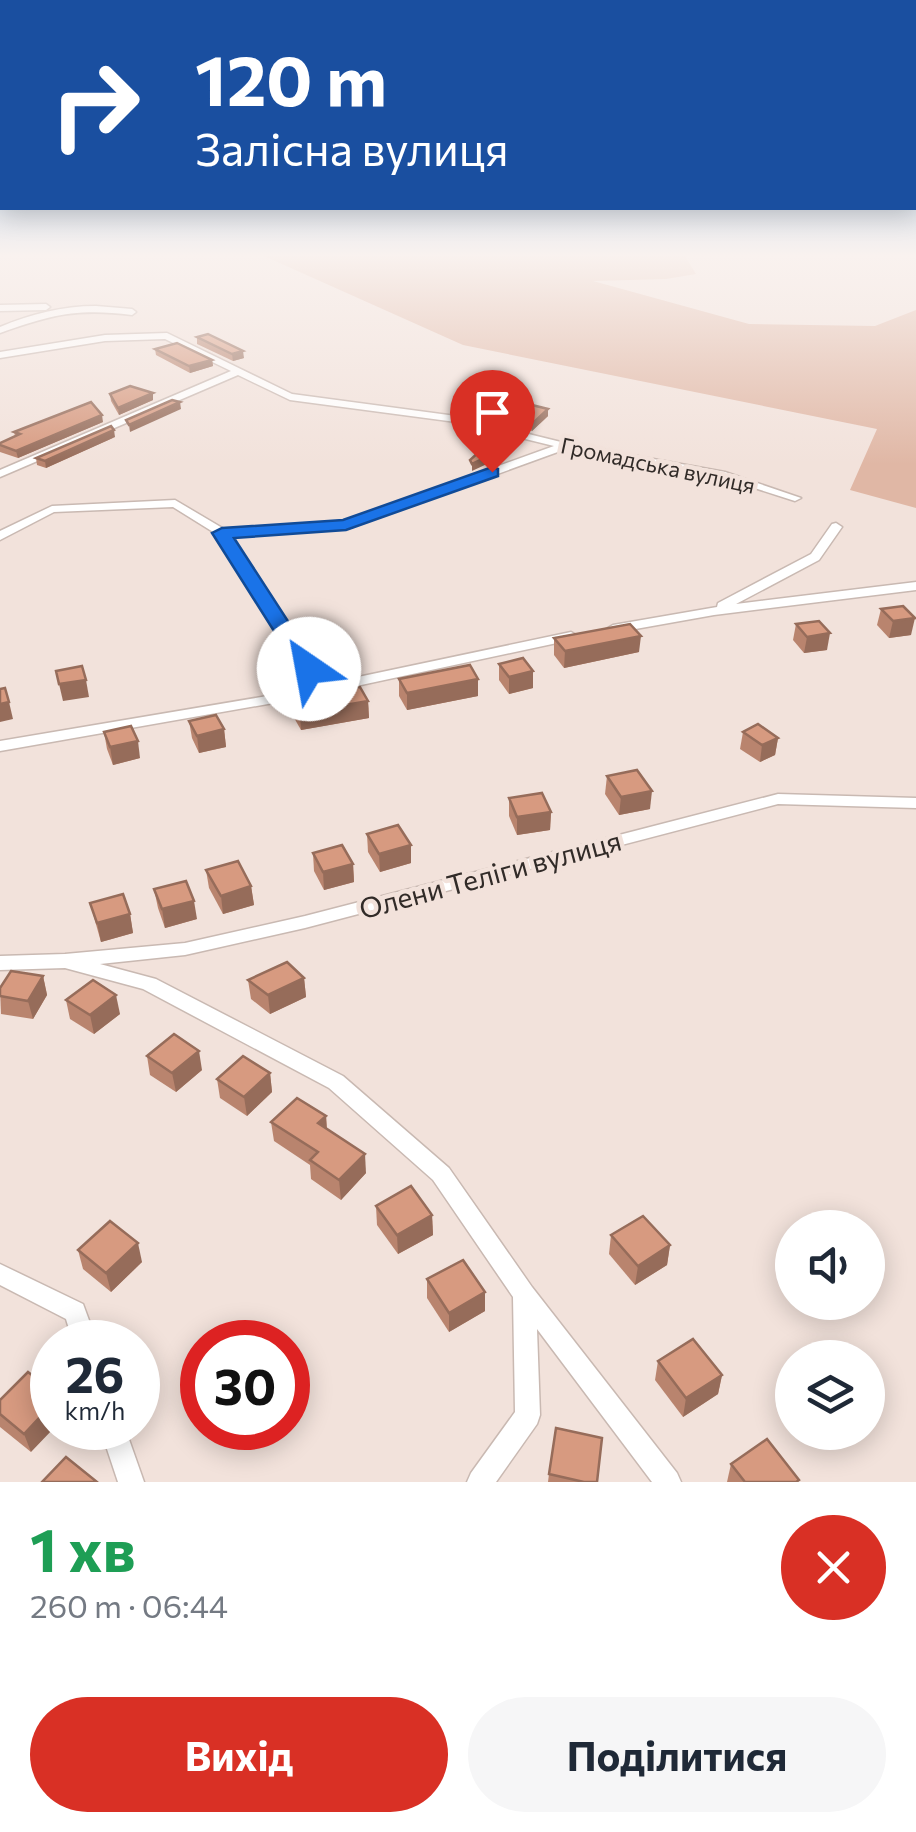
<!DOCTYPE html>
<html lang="uk">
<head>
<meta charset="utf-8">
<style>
  :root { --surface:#fff; --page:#f6f6f7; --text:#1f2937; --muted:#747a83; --accent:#d93025 }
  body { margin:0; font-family:Commissioner,sans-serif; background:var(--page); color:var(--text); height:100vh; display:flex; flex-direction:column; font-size:38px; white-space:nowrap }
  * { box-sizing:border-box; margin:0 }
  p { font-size:32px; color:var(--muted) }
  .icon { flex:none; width:55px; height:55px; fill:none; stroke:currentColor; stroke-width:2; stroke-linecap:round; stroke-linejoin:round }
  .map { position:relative; height:1482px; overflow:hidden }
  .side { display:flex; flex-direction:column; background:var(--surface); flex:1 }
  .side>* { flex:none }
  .banner { position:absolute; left:0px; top:0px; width:918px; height:210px; box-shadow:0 5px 25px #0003; background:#1a4fa0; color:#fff; overflow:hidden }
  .controls { position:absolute; left:775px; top:1210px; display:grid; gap:20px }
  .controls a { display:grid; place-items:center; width:110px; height:110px; border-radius:50%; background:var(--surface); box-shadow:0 5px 25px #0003; font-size:50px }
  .speed { position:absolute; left:30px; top:1320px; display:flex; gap:20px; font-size:50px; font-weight:700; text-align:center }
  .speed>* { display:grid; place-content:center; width:130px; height:130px; border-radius:50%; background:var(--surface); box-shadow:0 5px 25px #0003; line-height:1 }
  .speed small { font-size:25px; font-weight:400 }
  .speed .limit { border:15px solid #d22; background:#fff; color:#111 }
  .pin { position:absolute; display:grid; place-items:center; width:85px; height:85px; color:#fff; margin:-102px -42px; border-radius:50% 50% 50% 0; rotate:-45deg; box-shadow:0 0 10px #0007 }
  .pin .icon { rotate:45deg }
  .me { position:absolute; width:110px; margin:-55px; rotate:327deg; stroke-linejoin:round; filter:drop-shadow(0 0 8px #0008) }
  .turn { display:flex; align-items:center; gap:35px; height:210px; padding:0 30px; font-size:45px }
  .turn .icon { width:130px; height:130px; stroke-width:2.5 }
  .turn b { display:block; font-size:70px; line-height:85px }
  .round { display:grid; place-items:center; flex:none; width:105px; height:105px; border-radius:52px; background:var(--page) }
  .head { display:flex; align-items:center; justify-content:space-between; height:170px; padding:0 30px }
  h1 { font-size:60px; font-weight:700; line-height:75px; color:#1e9e55 }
  .primary-button { display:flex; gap:20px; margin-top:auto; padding:20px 30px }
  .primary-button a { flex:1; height:115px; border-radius:60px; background:var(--accent); color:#fff; font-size:40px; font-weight:700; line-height:115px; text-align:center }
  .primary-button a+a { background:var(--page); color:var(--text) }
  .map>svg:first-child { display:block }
  .green { fill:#e0b7a5 }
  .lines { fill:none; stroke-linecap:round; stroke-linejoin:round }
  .street-casing { stroke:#c9b9b2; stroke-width:3 }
  .street { fill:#fff; fill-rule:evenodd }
  .wall { fill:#b9846e }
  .shaded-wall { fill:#966c5a }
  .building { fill:#d79a80; stroke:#966c5a; stroke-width:2.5 }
  .route { fill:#1a73e8; stroke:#114b97; stroke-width:2.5 }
  .labels { text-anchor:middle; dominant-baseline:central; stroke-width:9; stroke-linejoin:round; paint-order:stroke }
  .far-street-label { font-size:22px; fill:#312b28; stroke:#f2e2db }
  .street-label { font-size:28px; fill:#312b28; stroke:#f2e2db }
</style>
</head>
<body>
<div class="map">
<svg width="916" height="1482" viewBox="0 0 916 1482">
  <rect width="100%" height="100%" fill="#f2e2db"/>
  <path class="green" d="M 264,256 L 685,256 L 696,274 L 666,279 L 593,281 L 749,324 L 875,326 L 916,310 L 916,508 L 850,490 L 877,429 L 463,345 Z"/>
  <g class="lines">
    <g class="street-casing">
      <g id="street">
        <path d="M 0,305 L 46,304 L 50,307 L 46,310 L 0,311 Z"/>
        <path d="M 96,306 L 132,309 L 136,312 L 132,315 C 77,308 51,315 0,333 L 0,327 C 31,314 62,306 96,306 Z"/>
        <path d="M 167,333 L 292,394 L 456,416 L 565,443 L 725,472 L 801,498 L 795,501 L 723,478 L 566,449 L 349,528 L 230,536 L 316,669 L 306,688 L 571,632 L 578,636 L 571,640 L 296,699 L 0,751 L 0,741 L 291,692 L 302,669 L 218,535 L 173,507 L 54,512 L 0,540 L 0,531 L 52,506 L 175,500 L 224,529 L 343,522 L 554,446 L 456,422 L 290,400 L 238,375 L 0,477 L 0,470 L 231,371 L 165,339 L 105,341 L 0,358 L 0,352 L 105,335 Z"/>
        <path d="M 836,523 L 842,527 L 819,560 L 736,604 L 916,582 L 916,590 L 714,615 L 613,633 L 606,629 L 613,625 L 717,607 L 718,603 L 811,554 L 832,524 Z"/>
        <path d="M 778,794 L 916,798 L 916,808 L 778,804 L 305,928 L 185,955 L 100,964 L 156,979 L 343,1076 L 449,1168 L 532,1287 L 677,1473 L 681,1482 L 652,1482 L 537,1329 L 540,1415 L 537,1424 L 496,1482 L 467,1482 L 471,1473 L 515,1412 L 513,1297 L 433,1180 L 329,1088 L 143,989 L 65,968 L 0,970 L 0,956 L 65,954 L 185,943 L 305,916 Z"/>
        <path d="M 0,1264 L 83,1304 L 97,1342 L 73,1342 L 66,1319 L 0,1285 Z"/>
        <path d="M 100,1428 L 125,1428 L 144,1482 L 118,1482 Z"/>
      </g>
    </g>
    <use href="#street" class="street"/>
  </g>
  <g class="wall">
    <path d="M 197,337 L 244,358 L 233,361 L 197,344 Z"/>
    <path d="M 155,349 L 212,360 L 213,366 L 190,373 L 156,355 Z"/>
    <path d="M 153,393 L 153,400 L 119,415 L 111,401 L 110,394 Z"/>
    <path d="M 548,409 L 548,416 L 532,431 L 515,427 L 515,420 Z"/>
    <path d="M 103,422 L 18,458 L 0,452 L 0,443 L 15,436 L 14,432 Z"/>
    <path d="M 115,437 L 46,468 L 37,465 L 36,458 Z"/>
    <path d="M 881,609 L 911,635 L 889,638 L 877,625 Z"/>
    <path d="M 796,624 L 827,650 L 804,653 L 793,640 Z"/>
    <path d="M 554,638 L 639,652 L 564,668 L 554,655 Z"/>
    <path d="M 499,664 L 533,688 L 509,694 L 499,680 Z"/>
    <path d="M 399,679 L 478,696 L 407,710 L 399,696 Z"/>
    <path d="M 292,699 L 368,701 L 369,718 L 301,730 L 293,716 Z"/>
    <path d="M 189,721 L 224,729 L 226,747 L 199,753 L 192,738 Z"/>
    <path d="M 104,732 L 140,758 L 113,765 L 107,749 Z"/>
    <path d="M 743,732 L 778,738 L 775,755 L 760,762 L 740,749 Z"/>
    <path d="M 607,776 L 650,809 L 619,815 L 605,794 Z"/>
    <path d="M 509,798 L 551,812 L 550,830 L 517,835 L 509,816 Z"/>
    <path d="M 367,834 L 411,863 L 380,872 L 368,852 Z"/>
    <path d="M 313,853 L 353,864 L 354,882 L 324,890 L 314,871 Z"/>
    <path d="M 206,870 L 251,886 L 254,905 L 223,914 L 209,888 Z"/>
    <path d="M 154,889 L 197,919 L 165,928 L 158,908 Z"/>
    <path d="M 90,903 L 130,914 L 133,933 L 101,942 Z"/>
    <path d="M 43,976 L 47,995 L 33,1019 L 1,1014 L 0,988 Z"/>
    <path d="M 304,978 L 306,997 L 270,1014 L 251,999 L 248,980 Z"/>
    <path d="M 66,1000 L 120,1014 L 94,1034 L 70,1019 Z"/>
    <path d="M 147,1056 L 202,1070 L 176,1092 L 150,1075 Z"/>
    <path d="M 270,1073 L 272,1092 L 247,1116 L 220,1098 L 217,1079 Z"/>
    <path d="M 326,1116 L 327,1129 L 366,1173 L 341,1200 L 311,1179 L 310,1165 L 274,1141 L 271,1122 Z"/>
    <path d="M 376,1206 L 432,1215 L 433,1235 L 398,1254 L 377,1225 Z"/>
    <path d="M 611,1235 L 670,1245 L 667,1265 L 635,1285 L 609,1254 Z"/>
    <path d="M 78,1250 L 142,1262 L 111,1292 L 83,1269 Z"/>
    <path d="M 427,1279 L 485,1311 L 449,1332 L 427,1298 Z"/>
    <path d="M 658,1361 L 722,1375 L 718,1394 L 683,1417 L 655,1380 Z"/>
    <path d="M 28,1372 L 31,1452 L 0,1427 L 0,1400 Z"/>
    <path d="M 731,1464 L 799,1482 L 727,1482 Z"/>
    <path d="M 549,1474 L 597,1482 L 548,1482 Z"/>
  </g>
  <g class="shaded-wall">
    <path d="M 243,351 L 244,358 L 233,361 L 232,354 Z"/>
    <path d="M 212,360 L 213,366 L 190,373 L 189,366 Z"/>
    <path d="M 153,393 L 153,400 L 119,415 L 118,408 Z"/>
    <path d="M 180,402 L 181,409 L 130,432 L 129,425 Z"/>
    <path d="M 548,409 L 548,416 L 532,431 L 532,424 Z"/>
    <path d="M 102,415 L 103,422 L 18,458 L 16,451 Z"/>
    <path d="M 114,430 L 115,437 L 46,468 L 45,461 Z"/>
    <path d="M 520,434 L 520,442 L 506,455 L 472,471 L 472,464 Z"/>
    <path d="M 915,618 L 911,635 L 889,638 L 893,621 Z"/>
    <path d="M 830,633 L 827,650 L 804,653 L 807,637 Z"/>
    <path d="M 641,636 L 639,652 L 564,668 L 565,651 Z"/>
    <path d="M 533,671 L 533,688 L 509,694 L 509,677 Z"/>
    <path d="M 478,679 L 478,696 L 407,710 L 407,693 Z"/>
    <path d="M 86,680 L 89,697 L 63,701 L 59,684 Z"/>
    <path d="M 368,701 L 369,718 L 301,730 L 300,713 Z"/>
    <path d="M 9,702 L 13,719 L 0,722 L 0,704 Z"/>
    <path d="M 224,729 L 226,747 L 199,753 L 197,736 Z"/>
    <path d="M 778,738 L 775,755 L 760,762 L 762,745 Z"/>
    <path d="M 138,741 L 140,758 L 113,765 L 110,747 Z"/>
    <path d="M 652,791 L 650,809 L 619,815 L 621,797 Z"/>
    <path d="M 551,812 L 550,830 L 517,835 L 517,817 Z"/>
    <path d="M 411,845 L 411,863 L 380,872 L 379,854 Z"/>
    <path d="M 353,864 L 354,882 L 324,890 L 323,872 Z"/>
    <path d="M 251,886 L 254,905 L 223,914 L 221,896 Z"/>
    <path d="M 194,901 L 197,919 L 165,928 L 162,909 Z"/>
    <path d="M 130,914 L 133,933 L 101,942 L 97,923 Z"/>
    <path d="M 43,976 L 47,995 L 33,1019 L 28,1001 Z"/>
    <path d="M 304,978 L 306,997 L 270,1014 L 268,995 Z"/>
    <path d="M 116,995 L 120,1014 L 94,1034 L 90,1015 Z"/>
    <path d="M 199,1051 L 202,1070 L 176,1092 L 172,1073 Z"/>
    <path d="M 270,1073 L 272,1092 L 247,1116 L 244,1097 Z"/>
    <path d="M 326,1116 L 327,1135 L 318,1123 Z"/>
    <path d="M 365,1154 L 366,1173 L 341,1200 L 339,1180 Z"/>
    <path d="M 432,1215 L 433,1235 L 398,1254 L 397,1235 Z"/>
    <path d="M 138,1243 L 142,1262 L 111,1292 L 106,1273 Z"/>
    <path d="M 670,1245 L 667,1265 L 635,1285 L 638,1266 Z"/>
    <path d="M 485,1292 L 485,1311 L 449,1332 L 449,1313 Z"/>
    <path d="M 722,1375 L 718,1394 L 683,1417 L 686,1398 Z"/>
    <path d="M 52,1404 L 52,1428 L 54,1428 L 31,1452 L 24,1434 Z"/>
  </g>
  <g class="building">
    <path d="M 208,334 L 243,351 L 232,354 L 197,337 Z"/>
    <path d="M 177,343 L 212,360 L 189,366 L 155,349 Z"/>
    <path d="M 130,386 L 153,393 L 118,408 L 110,394 Z"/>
    <path d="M 172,400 L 180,402 L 129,425 L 126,420 Z"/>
    <path d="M 91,402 L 102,415 L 16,451 L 0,445 L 0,443 L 20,434 L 14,432 Z"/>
    <path d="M 532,405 L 548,409 L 532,424 L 515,420 Z"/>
    <path d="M 111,426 L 114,430 L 45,461 L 36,458 Z"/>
    <path d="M 503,430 L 520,434 L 506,448 L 472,464 L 470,460 Z"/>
    <path d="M 903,606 L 915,618 L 893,621 L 881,609 Z"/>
    <path d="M 819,621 L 830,633 L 807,637 L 796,624 Z"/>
    <path d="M 630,624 L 641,636 L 565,651 L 554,638 Z"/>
    <path d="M 523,658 L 533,671 L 509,677 L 499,664 Z"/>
    <path d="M 470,665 L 478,679 L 407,693 L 399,679 Z"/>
    <path d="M 82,666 L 86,680 L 59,684 L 56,671 Z"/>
    <path d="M 360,687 L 368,701 L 300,713 L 292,699 L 317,693 Z"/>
    <path d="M 5,688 L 9,702 L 0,704 L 0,689 Z"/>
    <path d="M 216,715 L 224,729 L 197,736 L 189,721 Z"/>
    <path d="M 758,724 L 778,738 L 762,745 L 743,732 Z"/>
    <path d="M 131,726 L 138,741 L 110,747 L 104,732 Z"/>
    <path d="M 637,770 L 652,791 L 621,797 L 607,776 Z"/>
    <path d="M 542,793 L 551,812 L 517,817 L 509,798 Z"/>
    <path d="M 398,825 L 411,845 L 379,854 L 367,834 Z"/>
    <path d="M 342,845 L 353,864 L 323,872 L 313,853 Z"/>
    <path d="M 238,861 L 251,886 L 221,896 L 206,870 Z"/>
    <path d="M 186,881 L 194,901 L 162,909 L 154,889 Z"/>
    <path d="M 123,894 L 130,914 L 97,923 L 90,903 Z"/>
    <path d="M 287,962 L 304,978 L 268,995 L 248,980 Z"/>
    <path d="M 11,971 L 43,976 L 28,1001 L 0,996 L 0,988 Z"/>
    <path d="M 93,980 L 116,995 L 90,1015 L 66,1000 Z"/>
    <path d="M 174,1034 L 199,1051 L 172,1073 L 147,1056 Z"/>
    <path d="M 243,1056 L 270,1073 L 244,1097 L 217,1079 Z"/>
    <path d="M 297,1098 L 326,1116 L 318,1123 L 365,1154 L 339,1180 L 310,1160 L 318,1152 L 271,1122 Z"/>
    <path d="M 411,1186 L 432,1215 L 397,1235 L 376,1206 Z"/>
    <path d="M 643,1216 L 670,1245 L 638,1266 L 611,1235 Z"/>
    <path d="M 110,1221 L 138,1243 L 106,1273 L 78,1250 Z"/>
    <path d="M 463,1260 L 485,1292 L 449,1313 L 427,1279 Z"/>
    <path d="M 693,1339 L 722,1375 L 686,1398 L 658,1361 Z"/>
    <path d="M 28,1372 L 52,1391 L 52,1404 L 24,1434 L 0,1414 L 0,1400 Z"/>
    <path d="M 556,1428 L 602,1438 L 597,1482 L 584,1482 L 549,1474 Z"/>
    <path d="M 767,1439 L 799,1480 L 796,1482 L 745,1482 L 731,1464 Z"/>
    <path d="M 66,1457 L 97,1482 L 42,1482 Z"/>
  </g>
  <linearGradient id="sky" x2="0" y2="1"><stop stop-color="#85baeb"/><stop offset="0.55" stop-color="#f9f2ef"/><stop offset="1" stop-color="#f9f2ef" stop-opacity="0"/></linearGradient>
  <rect width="916" height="464" fill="url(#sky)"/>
  <path class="route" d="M 492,467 L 498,469 L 498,476 L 346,530 L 234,538 L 319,669 L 309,675 L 298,669 L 212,533 L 222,528 L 343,520 Z"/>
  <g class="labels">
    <g class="far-street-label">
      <text transform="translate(658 465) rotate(12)">Громадська вулиця</text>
    </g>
    <g class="street-label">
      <text transform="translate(490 874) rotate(-15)">Олени Теліги вулиця</text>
    </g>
  </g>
</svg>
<div class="controls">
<a><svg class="icon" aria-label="sound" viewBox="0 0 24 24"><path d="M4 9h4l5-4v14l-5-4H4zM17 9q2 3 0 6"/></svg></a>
<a><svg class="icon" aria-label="layers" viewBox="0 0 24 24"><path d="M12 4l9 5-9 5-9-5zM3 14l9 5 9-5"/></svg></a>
</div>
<div class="speed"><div>26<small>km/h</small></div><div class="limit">30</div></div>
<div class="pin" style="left:492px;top:472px;background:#d93025"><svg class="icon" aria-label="arrive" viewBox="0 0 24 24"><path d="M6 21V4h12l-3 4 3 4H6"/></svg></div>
<svg class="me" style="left:309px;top:669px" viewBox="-20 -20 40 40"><circle r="19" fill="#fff"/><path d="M0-13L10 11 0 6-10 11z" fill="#1a73e8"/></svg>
<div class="banner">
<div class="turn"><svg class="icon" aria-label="right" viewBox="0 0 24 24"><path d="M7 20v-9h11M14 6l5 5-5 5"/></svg><div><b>120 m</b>Залісна вулиця</div></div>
</div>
</div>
<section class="side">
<div class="head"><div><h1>1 хв</h1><p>260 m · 06:44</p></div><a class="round" style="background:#d93025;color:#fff"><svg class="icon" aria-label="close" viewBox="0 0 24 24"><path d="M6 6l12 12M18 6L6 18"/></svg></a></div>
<div class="primary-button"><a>Вихід</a><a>Поділитися</a></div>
</section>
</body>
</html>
